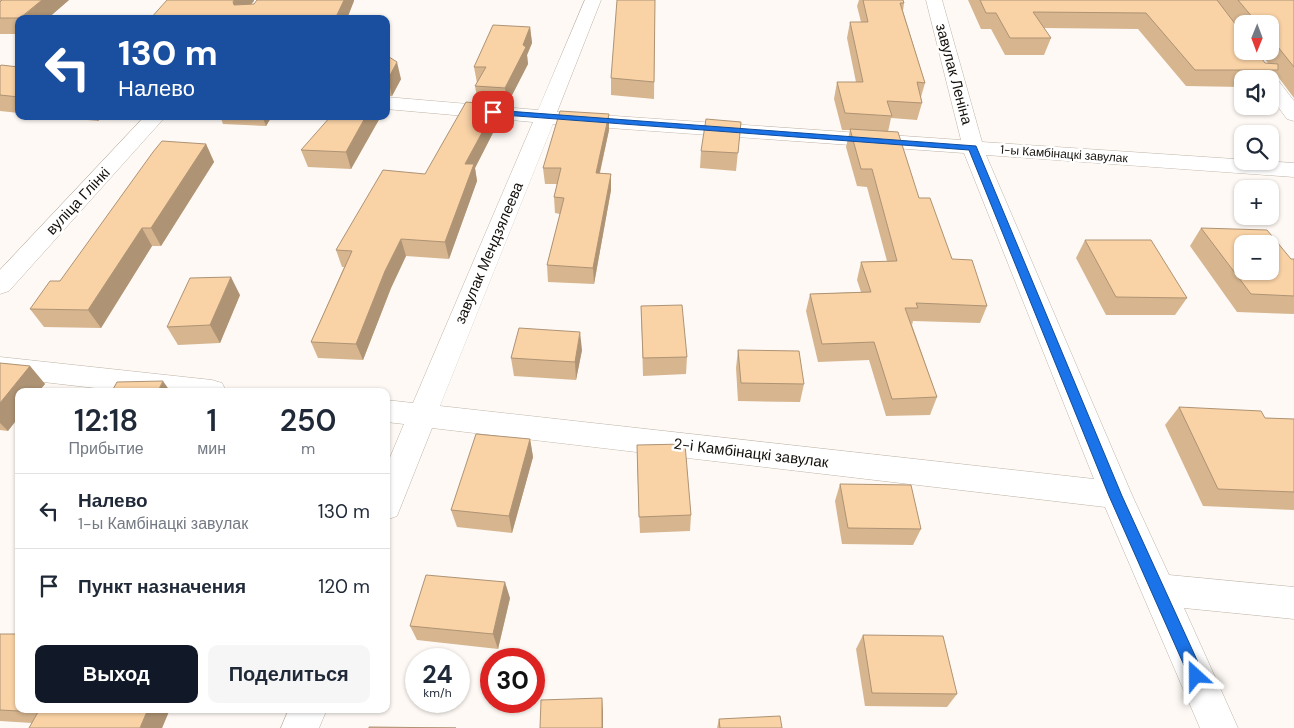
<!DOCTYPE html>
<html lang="ru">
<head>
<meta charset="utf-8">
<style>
  :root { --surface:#fff; --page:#f6f6f7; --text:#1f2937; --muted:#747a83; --line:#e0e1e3; --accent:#111827 }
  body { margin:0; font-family:"DM Sans",sans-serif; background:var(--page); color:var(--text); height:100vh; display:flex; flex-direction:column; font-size:19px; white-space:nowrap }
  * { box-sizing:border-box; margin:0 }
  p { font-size:16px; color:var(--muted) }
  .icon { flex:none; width:28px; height:28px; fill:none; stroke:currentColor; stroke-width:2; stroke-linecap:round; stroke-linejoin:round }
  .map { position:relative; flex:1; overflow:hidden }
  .drawer { position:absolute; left:15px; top:388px; width:375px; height:325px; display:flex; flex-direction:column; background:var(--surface); border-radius:10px; box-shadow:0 1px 4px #0004 }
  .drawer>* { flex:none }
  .banner { position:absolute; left:15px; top:15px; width:375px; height:105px; border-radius:10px; box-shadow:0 1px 4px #0004; background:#1a4fa0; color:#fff; overflow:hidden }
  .needle { width:32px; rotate:181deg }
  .fabs { position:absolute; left:1234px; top:15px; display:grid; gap:10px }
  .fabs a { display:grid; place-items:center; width:45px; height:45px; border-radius:10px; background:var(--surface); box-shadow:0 1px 4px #0004; font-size:25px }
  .speed { position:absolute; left:405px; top:648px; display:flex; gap:10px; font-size:25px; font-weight:700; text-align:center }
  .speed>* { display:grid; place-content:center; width:65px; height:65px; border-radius:50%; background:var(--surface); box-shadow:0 1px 4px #0004; line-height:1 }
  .speed small { font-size:12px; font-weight:400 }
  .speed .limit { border:8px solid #d22; background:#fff; color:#111 }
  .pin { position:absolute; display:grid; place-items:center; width:42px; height:42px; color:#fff; margin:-21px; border-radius:10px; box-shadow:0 2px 8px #0006 }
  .me { position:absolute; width:55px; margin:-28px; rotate:336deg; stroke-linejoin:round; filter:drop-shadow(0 0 4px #0008) }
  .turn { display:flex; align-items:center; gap:18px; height:105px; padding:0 20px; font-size:22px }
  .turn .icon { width:65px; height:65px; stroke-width:2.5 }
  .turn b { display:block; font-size:35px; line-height:42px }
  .eta { display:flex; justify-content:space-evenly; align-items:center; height:85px; text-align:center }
  .eta b { font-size:30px; font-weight:600; line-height:35px }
  .cta { display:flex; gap:10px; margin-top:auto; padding:10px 20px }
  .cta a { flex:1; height:58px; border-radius:10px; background:var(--accent); color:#fff; font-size:20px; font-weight:600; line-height:58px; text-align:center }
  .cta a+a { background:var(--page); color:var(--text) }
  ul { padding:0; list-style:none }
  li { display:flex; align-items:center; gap:15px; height:75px; padding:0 20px; border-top:1px solid var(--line) }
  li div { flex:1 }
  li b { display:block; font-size:19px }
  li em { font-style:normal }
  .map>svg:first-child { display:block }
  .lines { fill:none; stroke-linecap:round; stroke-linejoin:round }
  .minor-casing { stroke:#beb3a7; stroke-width:1 }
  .minor { fill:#fff; fill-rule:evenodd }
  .wall { fill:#d6b58f }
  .shaded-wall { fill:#ae9374 }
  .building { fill:#f9d2a6; stroke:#ae9374; fill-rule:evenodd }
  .route { fill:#1a73e8; stroke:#114b97 }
  .labels { text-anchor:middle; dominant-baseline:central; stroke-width:5; stroke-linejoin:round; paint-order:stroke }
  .far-street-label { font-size:12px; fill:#14100c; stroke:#fff }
  .street-label { font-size:15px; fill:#14100c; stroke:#fff }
</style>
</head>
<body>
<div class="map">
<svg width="1294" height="728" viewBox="0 0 1294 728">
  <rect width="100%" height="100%" fill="#fef9f4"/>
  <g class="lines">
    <g class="minor-casing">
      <g id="minor">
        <path d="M 585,0 L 601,0 L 557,112 L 961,140 L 926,0 L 942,0 L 982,142 L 1294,163 L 1294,177 L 986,155 L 1132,495 L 1169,575 L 1294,587 L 1294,619 L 1184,608 L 1238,728 L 1200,728 L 1105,507 L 432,428 L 397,516 L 386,520 L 386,467 L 404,424 L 386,422 L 386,400 L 413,403 L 533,122 L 386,109 L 386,97 L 538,110 ZM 553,124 L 964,153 L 1094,479 L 440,406 Z"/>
        <path d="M 1270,77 L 1277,79 L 1294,101 L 1294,121 L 1287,119 L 1270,96 L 1270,79 L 1264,79 Z"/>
        <path d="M 145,116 L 166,116 L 9,291 L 0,294 L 0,270 Z"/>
        <path d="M 0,357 L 212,380 L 222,383 L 226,391 L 121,391 L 0,377 Z"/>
        <path d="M 289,709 L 327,709 L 319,728 L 281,728 Z"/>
      </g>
    </g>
    <use href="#minor" class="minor"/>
  </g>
  <g class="wall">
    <path d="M 0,0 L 69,0 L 47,19 L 19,19 L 19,34 L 0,34 Z"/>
    <path d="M 655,0 L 654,99 L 611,95 L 611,78 Z"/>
    <path d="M 859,0 L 903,0 L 904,3 L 903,11 L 925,83 L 921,97 L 922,103 L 917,120 L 891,118 L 888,132 L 919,198 L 952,259 L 987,306 L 980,323 L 913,321 L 912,325 L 937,397 L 930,415 L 886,416 L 869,360 L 818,362 L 806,311 L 810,294 L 861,292 L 857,280 L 861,262 L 887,261 L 867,187 L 857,186 L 846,147 L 850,130 L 842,130 L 834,99 L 837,82 L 856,82 L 847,38 L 850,22 L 861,22 L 857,6 Z"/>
    <path d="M 968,0 L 1217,0 L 1265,63 L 1268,63 L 1259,51 L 1270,51 L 1270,24 L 1242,24 L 1242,33 L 1217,0 L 1294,0 L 1294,98 L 1276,74 L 1270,84 L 1270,79 L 1242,79 L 1242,87 L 1186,86 L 1138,29 L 1044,28 L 1051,38 L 1044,55 L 1005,55 L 991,29 L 981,29 Z"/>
    <path d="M 530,27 L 532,43 L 527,55 L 528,64 L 507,105 L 482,103 L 497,105 L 499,121 L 475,168 L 477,181 L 449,259 L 406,256 L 391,288 L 363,360 L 318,358 L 311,342 L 344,267 L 342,267 L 336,250 L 425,174 L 478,103 L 475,86 L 477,83 L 474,67 Z"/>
    <path d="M 386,55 L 401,79 L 392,96 L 386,96 Z"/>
    <path d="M 0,66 L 19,67 L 19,113 L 0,111 Z"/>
    <path d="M 45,116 L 103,116 L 98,121 Z"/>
    <path d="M 220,116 L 272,116 L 266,126 L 223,124 Z"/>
    <path d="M 381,116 L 351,169 L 308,167 L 301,150 Z"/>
    <path d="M 741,122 L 736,171 L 700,168 L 701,151 Z"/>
    <path d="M 609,130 L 600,173 L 611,174 L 611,190 L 594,284 L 548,282 L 547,265 L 560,214 L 555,213 L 554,197 L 557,184 L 545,184 L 543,168 Z"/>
    <path d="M 206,144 L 214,162 L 161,246 L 152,246 L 101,328 L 44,327 L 30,309 Z"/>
    <path d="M 1201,228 L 1291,259 L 1294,259 L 1294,314 L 1237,312 L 1190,246 Z"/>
    <path d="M 1085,240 L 1187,298 L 1175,315 L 1106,315 L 1076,258 Z"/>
    <path d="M 240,295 L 220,343 L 178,345 L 167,327 Z"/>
    <path d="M 641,306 L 687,357 L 686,374 L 643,376 Z"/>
    <path d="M 582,350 L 576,380 L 514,376 L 511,358 Z"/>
    <path d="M 738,350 L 804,384 L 800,402 L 738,401 L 736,368 Z"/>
    <path d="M 0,363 L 30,366 L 45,384 L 39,391 L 19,391 L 8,431 L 0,430 Z"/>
    <path d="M 1179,407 L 1265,418 L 1294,419 L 1294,510 L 1203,506 L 1165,425 Z"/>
    <path d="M 530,439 L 533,457 L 512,533 L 457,527 L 451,510 Z"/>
    <path d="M 637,463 L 691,515 L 690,531 L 640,533 Z"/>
    <path d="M 840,484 L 921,529 L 913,545 L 842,544 L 835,501 Z"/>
    <path d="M 510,598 L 498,649 L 417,640 L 410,626 Z"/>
    <path d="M 0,634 L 19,709 L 170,709 L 162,728 L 32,723 L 0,721 Z"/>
    <path d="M 863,635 L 957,694 L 947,707 L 865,706 L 856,649 Z"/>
    <path d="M 719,719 L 782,728 L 717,728 Z"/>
  </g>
  <g class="shaded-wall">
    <path d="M 42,0 L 69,0 L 47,19 L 20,19 Z"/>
    <path d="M 234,0 L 254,0 L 254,1 L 239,18 L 233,2 Z"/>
    <path d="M 344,0 L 354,0 L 354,1 L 347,19 L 335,19 Z"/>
    <path d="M 530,27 L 532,43 L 527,55 L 528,64 L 507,105 L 505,88 Z"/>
    <path d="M 397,62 L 401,79 L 392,96 L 388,79 Z"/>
    <path d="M 497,105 L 499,121 L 475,168 L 477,181 L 449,259 L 445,242 L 465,164 Z"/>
    <path d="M 609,114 L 609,130 L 596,189 L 596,173 Z"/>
    <path d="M 95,116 L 103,116 L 98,121 Z"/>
    <path d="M 262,116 L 272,116 L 266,126 Z"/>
    <path d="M 366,116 L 381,116 L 351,169 L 346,152 Z"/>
    <path d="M 206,144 L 214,162 L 161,246 L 151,228 Z"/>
    <path d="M 611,174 L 611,190 L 594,284 L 593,268 Z"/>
    <path d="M 142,228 L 152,246 L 101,328 L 88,310 Z"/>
    <path d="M 401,239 L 406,256 L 391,288 L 363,360 L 356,344 L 385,271 Z"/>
    <path d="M 231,277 L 240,295 L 220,343 L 210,325 Z"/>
    <path d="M 580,332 L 582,350 L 576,380 L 575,362 Z"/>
    <path d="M 30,366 L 45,384 L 39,391 L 19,391 L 19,417 L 8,431 L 0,423 L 0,403 Z"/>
    <path d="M 163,381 L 170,391 L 158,391 Z"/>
    <path d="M 530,439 L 533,457 L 512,533 L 509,516 Z"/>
    <path d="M 505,582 L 510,598 L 498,649 L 493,634 Z"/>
    <path d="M 602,698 L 603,711 L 603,728 L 602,728 Z"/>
    <path d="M 148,709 L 170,709 L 162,728 L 140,728 Z"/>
  </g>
  <g class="building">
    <path d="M 2,0 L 42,0 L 20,18 L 0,18 L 0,2 Z"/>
    <path d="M 167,0 L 234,0 L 233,2 L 234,5 L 254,4 L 257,0 L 344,0 L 335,19 L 150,19 Z"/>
    <path d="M 617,0 L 655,0 L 654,82 L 611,78 Z"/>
    <path d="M 863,0 L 903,0 L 904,3 L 900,3 L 925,83 L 917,82 L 922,103 L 887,101 L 892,116 L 845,113 L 837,82 L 863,82 L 850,22 L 868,22 Z"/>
    <path d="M 980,0 L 1217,0 L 1242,33 L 1242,51 L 1256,51 L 1265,63 L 1278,64 L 1278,70 L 1195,70 L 1146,13 L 1033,12 L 1051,38 L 1010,38 L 996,13 L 986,13 Z"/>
    <path d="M 1238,0 L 1294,0 L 1294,67 L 1270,37 L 1270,24 L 1253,24 L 1253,18 Z"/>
    <path d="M 493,25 L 530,27 L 523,45 L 526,47 L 505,88 L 475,86 L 486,67 L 474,67 Z"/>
    <path d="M 386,55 L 397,62 L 388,79 L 386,79 Z"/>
    <path d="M 1,65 L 19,67 L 19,97 L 0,95 L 0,66 Z"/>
    <path d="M 466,102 L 497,105 L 465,164 L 474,164 L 445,242 L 401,239 L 385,271 L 356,344 L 311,342 L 352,251 L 336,250 L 383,170 L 425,174 Z"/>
    <path d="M 560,111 L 609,114 L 596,173 L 611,174 L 593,268 L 547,265 L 564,198 L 554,197 L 561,168 L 543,168 Z"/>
    <path d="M 331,116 L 366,116 L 346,152 L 301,150 Z"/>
    <path d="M 706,119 L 741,122 L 738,153 L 701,151 Z"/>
    <path d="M 850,129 L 898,132 L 919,198 L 930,198 L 952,259 L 972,260 L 987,306 L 916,303 L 918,308 L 905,308 L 937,397 L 892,399 L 874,342 L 822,344 L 810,294 L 871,292 L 861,262 L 897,261 L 872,169 L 861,169 Z"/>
    <path d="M 162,141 L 206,144 L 151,228 L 142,228 L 88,310 L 30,309 L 50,281 L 60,281 L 153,152 Z"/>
    <path d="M 1201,228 L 1267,230 L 1291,259 L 1294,259 L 1294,296 L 1251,294 ZM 1242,244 L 1270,244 L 1270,271 L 1242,271 Z"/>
    <path d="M 1085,240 L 1151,240 L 1187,298 L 1116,297 Z"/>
    <path d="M 231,277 L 210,325 L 167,327 L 190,278 Z"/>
    <path d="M 682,305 L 687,357 L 643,358 L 641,306 Z"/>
    <path d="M 519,328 L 580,332 L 575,362 L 511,358 Z"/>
    <path d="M 738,350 L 799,351 L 804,384 L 741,383 Z"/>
    <path d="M 0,363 L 30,366 L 0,403 Z"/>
    <path d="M 163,381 L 158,391 L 112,391 L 117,382 Z"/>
    <path d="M 1179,407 L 1261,411 L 1265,418 L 1294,419 L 1294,492 L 1218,489 Z"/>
    <path d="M 476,434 L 530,439 L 509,516 L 451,510 Z"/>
    <path d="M 685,444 L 691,515 L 639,517 L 637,445 Z"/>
    <path d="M 840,484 L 911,485 L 921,529 L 848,528 Z"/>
    <path d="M 426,575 L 505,582 L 493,634 L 410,626 Z"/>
    <path d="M 0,634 L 19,634 L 19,709 L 148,709 L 140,728 L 29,728 L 38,712 L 0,710 Z"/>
    <path d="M 863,635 L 943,636 L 957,694 L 872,693 Z"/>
    <path d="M 602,698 L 602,728 L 540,728 L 541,700 Z"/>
    <path d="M 780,716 L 782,728 L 720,728 L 719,719 Z"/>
    <path d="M 369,727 L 456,728 L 369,728 Z"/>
  </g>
  <path class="route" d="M 493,110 L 976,146 L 1122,496 L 1202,671 L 1204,676 L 1202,681 L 1196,684 L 1191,681 L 1109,496 L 969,150 L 490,114 L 490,111 Z"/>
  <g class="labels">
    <g class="far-street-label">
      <text transform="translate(1064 154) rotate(4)">1-ы Камбінацкі завулак</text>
    </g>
    <g class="street-label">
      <text transform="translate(954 74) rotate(75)">завулак Леніна</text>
      <text transform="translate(78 201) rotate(-47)">вуліца Глінкі</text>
      <text transform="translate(489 253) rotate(-67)">завулак Мендзялеева</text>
      <text transform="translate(751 453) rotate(7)">2-і Камбінацкі завулак</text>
    </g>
  </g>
</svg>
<div class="fabs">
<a><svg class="needle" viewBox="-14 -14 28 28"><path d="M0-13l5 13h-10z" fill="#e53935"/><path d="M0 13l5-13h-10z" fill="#747a83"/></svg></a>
<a><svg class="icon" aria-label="sound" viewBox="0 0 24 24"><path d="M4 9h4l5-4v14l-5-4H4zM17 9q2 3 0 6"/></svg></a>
<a><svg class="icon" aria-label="search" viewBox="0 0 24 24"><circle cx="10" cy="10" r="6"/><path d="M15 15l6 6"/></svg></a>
<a>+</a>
<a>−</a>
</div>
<div class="speed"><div>24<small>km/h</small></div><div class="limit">30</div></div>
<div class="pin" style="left:493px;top:112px;background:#d93025"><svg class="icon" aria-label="arrive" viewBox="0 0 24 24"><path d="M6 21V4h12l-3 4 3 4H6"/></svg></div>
<svg class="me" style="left:1196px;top:676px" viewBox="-20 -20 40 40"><path d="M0-17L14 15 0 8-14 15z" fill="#1a73e8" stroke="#fff" stroke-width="4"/></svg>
<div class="banner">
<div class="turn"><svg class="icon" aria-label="left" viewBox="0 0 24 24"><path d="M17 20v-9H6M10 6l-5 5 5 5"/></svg><div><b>130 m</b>Налево</div></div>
</div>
<section class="drawer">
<div class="eta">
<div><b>12:18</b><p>Прибытие</p></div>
<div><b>1</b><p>мин</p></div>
<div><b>250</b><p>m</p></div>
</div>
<ul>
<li><svg class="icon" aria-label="left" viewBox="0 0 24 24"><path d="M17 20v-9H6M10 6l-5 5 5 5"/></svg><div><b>Налево</b><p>1-ы Камбінацкі завулак</p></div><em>130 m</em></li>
<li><svg class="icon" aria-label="arrive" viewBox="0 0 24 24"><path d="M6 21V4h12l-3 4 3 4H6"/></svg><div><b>Пункт назначения</b></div><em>120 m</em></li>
</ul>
<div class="cta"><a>Выход</a><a>Поделиться</a></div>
</section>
</div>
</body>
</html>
